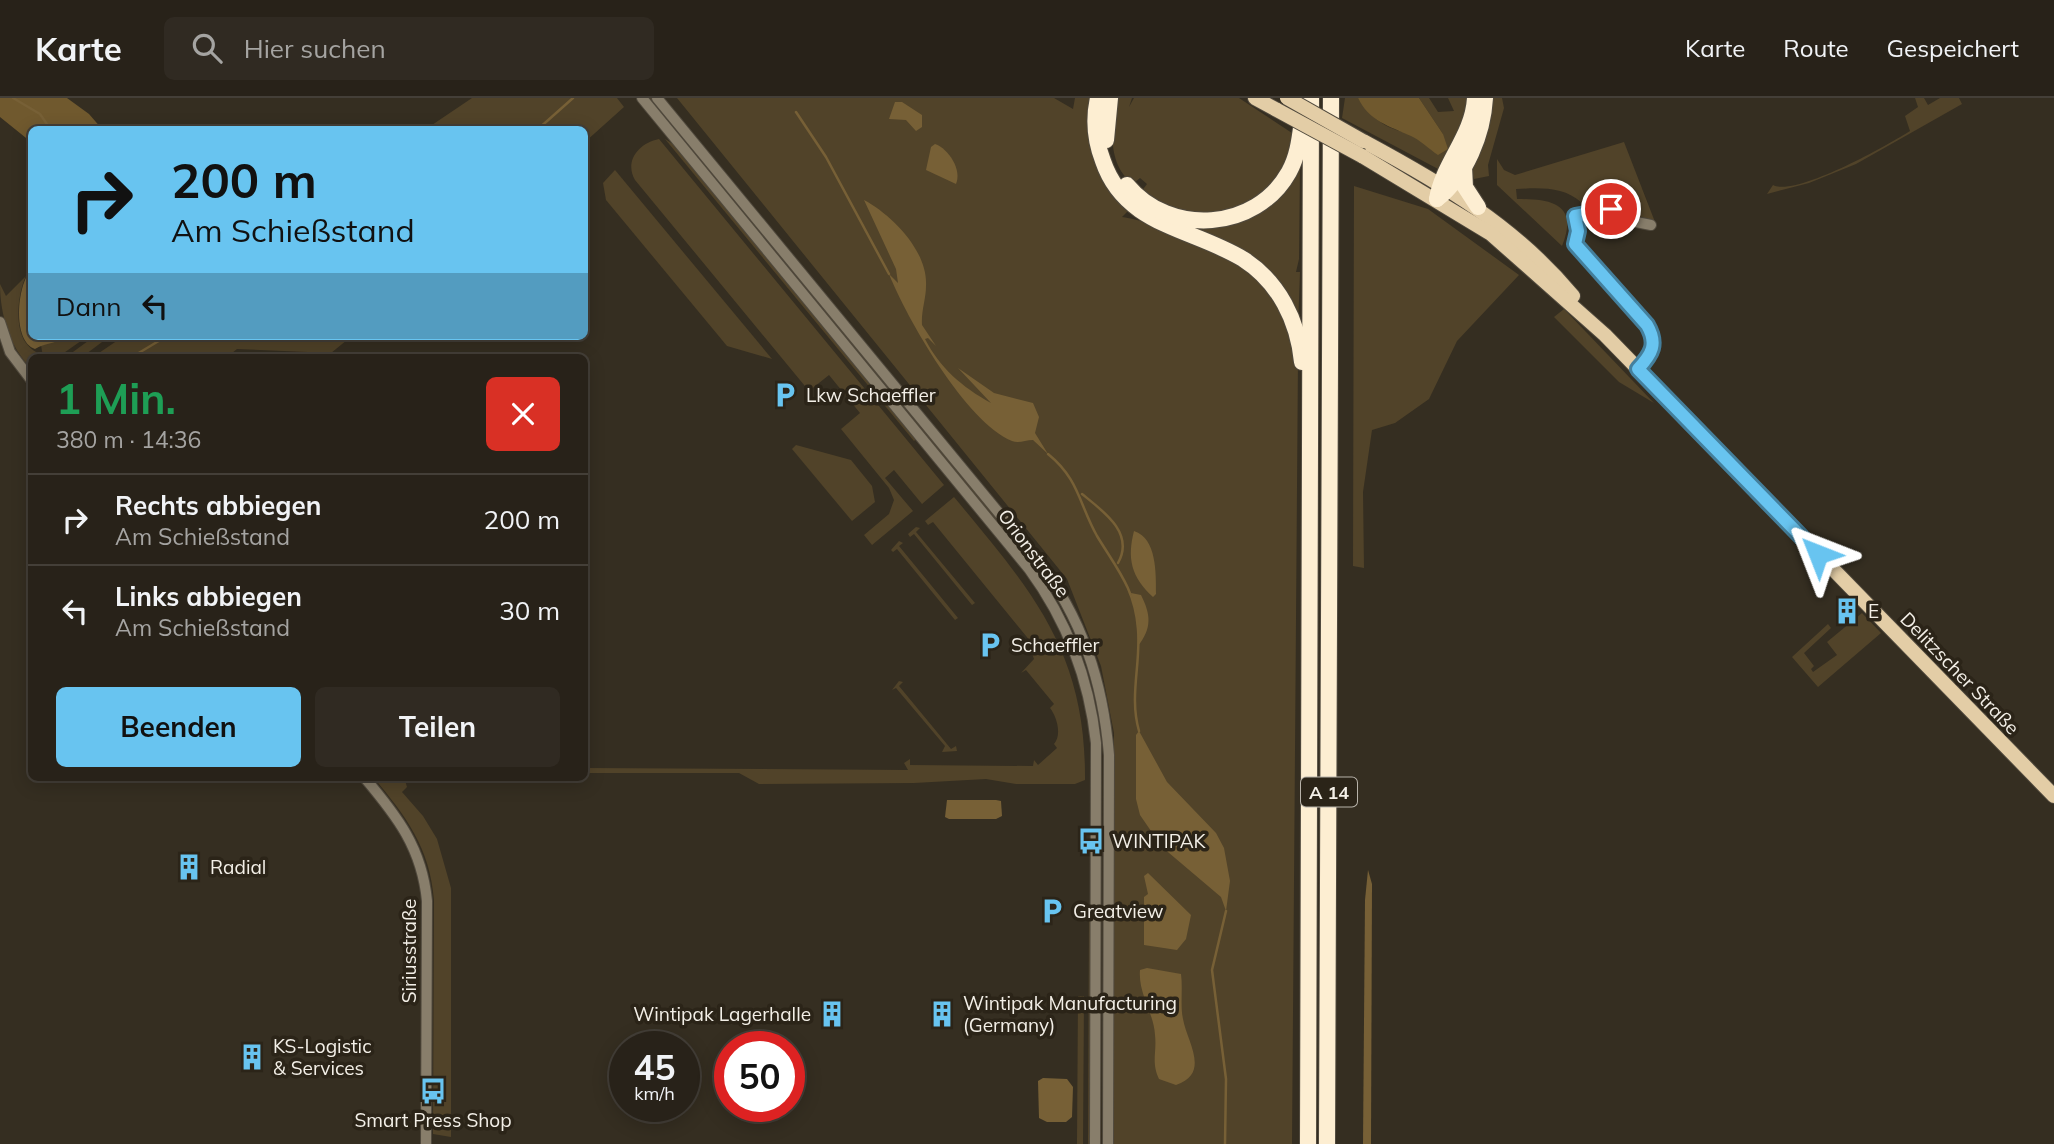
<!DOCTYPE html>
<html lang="de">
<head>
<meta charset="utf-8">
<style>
  :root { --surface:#282219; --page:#302a22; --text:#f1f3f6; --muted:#a5a4a2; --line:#443f38; --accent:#68c4f0 }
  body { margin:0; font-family:Mulish,sans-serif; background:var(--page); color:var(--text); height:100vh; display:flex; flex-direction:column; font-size:26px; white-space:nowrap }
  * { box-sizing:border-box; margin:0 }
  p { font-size:23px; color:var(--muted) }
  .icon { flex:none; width:38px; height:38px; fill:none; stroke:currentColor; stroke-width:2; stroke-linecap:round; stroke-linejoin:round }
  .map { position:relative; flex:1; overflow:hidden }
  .side { position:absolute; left:28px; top:256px; width:560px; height:427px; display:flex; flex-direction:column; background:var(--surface); border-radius:10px; box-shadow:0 4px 18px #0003,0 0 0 2px var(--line) }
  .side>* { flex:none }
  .top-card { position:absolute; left:28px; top:28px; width:560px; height:214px; border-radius:10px; box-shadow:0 4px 18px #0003,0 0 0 2px var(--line); background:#68c4f0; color:#111; overflow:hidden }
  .speed { position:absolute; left:609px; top:933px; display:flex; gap:14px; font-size:35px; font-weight:700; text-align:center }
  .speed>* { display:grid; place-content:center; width:91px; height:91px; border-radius:50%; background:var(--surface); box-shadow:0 4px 18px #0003,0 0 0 2px var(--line); line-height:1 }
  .speed small { font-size:18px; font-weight:400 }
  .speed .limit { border:10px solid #d22; background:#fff; color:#111 }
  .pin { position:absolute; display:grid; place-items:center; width:60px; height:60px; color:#fff; margin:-30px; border:4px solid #fff; border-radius:50%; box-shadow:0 2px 7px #0007 }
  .me { position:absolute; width:77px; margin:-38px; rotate:315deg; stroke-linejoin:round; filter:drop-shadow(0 0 5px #0008) }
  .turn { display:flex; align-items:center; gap:24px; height:147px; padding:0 28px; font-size:32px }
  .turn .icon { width:91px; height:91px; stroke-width:2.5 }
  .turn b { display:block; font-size:49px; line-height:60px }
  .then { display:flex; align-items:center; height:66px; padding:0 28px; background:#0003; gap:14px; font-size:26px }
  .round { display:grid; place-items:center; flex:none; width:74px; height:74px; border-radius:10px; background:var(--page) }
  .head { display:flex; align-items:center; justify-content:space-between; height:119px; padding:0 28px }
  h1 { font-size:42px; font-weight:700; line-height:52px; color:#1e9e55 }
  .primary-button { display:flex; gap:14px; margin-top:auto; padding:14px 28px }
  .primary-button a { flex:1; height:80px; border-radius:10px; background:var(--accent); color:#111; font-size:28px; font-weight:700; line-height:80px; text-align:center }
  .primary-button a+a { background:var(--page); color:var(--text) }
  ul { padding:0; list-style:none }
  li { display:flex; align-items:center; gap:21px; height:91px; padding:0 28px; border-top:2px solid var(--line) }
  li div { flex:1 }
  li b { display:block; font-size:26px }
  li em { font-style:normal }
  header { display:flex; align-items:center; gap:42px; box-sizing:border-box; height:98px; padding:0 35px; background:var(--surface); border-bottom:2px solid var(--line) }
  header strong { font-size:33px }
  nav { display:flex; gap:38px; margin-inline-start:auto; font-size:24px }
  .search { width:490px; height:63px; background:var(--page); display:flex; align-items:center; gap:18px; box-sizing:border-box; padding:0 24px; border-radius:10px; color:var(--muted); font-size:26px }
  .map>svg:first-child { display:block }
  .green { fill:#514329 }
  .forest { fill:#70592e }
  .water { fill:#776036 }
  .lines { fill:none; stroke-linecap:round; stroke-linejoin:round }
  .stream { stroke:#776036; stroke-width:2.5 }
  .minor-casing { stroke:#50493d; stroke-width:12 }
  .major-casing { stroke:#50493d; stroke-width:16 }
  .highway-casing { stroke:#50493d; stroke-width:18 }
  .minor { stroke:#887e6b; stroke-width:10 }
  .major { stroke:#e3cda6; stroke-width:14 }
  .highway { stroke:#fdeed2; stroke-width:16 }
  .major-bridge-casing { stroke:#50493d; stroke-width:16; stroke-linecap:butt }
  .major-bridge { stroke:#e3cda6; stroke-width:14 }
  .route-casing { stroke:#447f9c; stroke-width:18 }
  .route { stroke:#68c4f0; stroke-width:12 }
  .labels { text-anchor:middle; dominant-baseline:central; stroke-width:7; stroke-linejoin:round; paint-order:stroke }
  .shield { fill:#2b2418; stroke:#b7b2a9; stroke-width:2 }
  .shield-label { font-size:18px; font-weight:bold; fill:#f3efe7 }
  .poi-label { font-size:19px; fill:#f3efe7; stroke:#2b2418; text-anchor:start }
  .street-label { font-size:19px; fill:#f3efe7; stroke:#2b2418 }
</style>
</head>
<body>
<header>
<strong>Karte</strong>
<div class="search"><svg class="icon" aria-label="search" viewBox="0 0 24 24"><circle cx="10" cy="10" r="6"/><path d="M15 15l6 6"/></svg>Hier suchen</div>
<nav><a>Karte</a><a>Route</a><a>Gespeichert</a></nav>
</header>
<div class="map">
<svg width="2054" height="1046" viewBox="0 0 2054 1046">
  <rect width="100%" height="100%" fill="#352e21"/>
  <g class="green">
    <path d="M 472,0 L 617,0 L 624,9 L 585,44 L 584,32 L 426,31 Z"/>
    <path d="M 648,0 L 653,0 L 1027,455 L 1024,457 Z"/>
    <path d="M 677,0 L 1054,0 L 1073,11 L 1075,0 L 1096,0 L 1093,29 L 1130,111 L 1122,119 C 1161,124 1254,166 1276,199 C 1287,215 1291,242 1298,260 L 1292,1046 L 1113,1046 L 1114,635 L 1101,568 L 1067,481 Z"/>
    <path d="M 1116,0 L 1132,0 L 1129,9 L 1134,0 L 1239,0 L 1295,37 L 1285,74 L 1247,110 L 1187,119 L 1141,94 L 1147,86 L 1140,80 L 1133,86 C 1106,65 1112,30 1116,0 Z"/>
    <path d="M 1345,0 L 1358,0 C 1379,33 1407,39 1443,36 L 1419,0 L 1429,0 L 1438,14 L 1454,13 L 1448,0 L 1469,0 L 1467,22 L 1440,72 L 1342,20 Z"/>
    <path d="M 1489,0 L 1502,0 L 1504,10 L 1488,67 L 1489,78 L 1474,81 L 1471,73 Z"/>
    <path d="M 1915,0 L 1924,0 L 1928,7 L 1940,0 L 1959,0 L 1962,6 L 1856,66 L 1809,85 L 1767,96 L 1773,87 C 1796,99 1888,47 1910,33 L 1905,18 L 1918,9 Z"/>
    <path d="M 659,41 L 944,387 L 922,406 L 894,372 L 885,380 L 913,413 L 872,447 L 864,437 L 889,416 L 894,402 L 889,390 L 841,331 L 860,315 L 829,277 L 809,293 L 635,82 C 624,63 639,45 659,41 Z"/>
    <path d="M 665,41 L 673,46 L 916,341 L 914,343 Z"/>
    <path d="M 1624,44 L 1655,124 L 1592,104 L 1582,105 C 1563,88 1540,90 1516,91 L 1517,101 C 1552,101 1579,106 1562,148 L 1497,87 L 1497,61 L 1504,72 L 1515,77 Z"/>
    <path d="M 1300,67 L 1299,161 L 1296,174 L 1300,174 L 1298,229 L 1282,195 L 1169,122 L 1217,127 Z"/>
    <path d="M 615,72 L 772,261 L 727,248 L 606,102 L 603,85 Z"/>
    <path d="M 1354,88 L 1428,111 L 1519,177 L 1457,243 L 1429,301 L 1395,325 L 1372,332 L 1363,394 L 1364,470 L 1353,468 Z"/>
    <path d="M 26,178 C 18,195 14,228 26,245 C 31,252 36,253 42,259 L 32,259 L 31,270 C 10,249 0,217 0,186 L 6,198 Z"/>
    <path d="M 1564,211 L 1654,305 L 1619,284 L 1554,219 Z"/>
    <path d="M 68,238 L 88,238 L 58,259 L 43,259 L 41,247 Z"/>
    <path d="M 95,238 L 110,238 L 82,259 L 66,259 Z"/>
    <path d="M 124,238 L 352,238 L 331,255 L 237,251 L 227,259 L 93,259 Z"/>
    <path d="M 796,347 L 851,362 L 872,388 L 875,404 L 852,423 L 792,351 Z"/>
    <path d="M 954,399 C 1032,493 1086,553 1085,682 L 1075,686 L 1016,686 L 986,681 L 914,685 L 759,686 L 739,675 L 585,675 L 585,670 L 908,672 L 904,665 L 910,661 L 910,667 L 1033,668 L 1034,662 L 1038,667 L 1057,650 L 1054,646 C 1062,637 1057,619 1050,610 L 1054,606 L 1026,572 L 1021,575 L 1034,561 L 1031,553 L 1035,549 L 933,424 L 928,427 L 925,423 Z"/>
    <path d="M 916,429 L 920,430 L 916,434 L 975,505 L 972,507 L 914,436 L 910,439 L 908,436 Z"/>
    <path d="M 899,443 L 903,445 L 899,448 L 958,520 L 955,522 L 897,451 L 893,454 L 891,452 Z"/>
    <path d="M 1862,515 L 1881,535 L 1818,589 L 1792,559 L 1828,526 L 1831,530 L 1804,555 L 1814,568 L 1811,571 L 1813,574 L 1837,557 L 1827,544 Z"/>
    <path d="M 899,583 L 903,584 L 899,588 L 951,651 L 956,648 L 957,653 L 942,654 L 945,648 L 896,590 L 892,592 Z"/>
    <path d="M 373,679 L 404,679 L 407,689 L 402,694 L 423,718 L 437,741 L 451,790 L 451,1039 L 433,1036 L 434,802 C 430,750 406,718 373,679 Z"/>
    <path d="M 1090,810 L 1090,1046 L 1088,1046 L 1089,814 Z"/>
    <path d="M 1078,898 L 1084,898 L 1083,1046 L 1077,1046 Z"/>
  </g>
  <g class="forest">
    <path d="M 0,0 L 67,0 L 89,16 L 102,31 L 32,32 L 31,44 L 0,19 Z"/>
    <path d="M 1358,0 L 1419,0 L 1443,36 L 1448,51 L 1438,57 C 1429,51 1420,42 1411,38 C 1389,28 1369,23 1358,0 Z"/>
  </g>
  <g class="water">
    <path d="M 895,4 L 902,4 L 922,17 L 922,29 L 916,33 L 906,22 L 889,21 Z"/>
    <path d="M 935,46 C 949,51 962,72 956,86 L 926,72 L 931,49 Z"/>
    <path d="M 864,102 C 892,117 928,153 926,188 C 926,201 921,213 922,227 L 936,248 L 928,240 L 925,241 C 940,270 962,289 991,305 L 958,270 L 994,295 L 1033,305 L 1039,319 L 1035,335 L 1048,356 L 1033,342 C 1025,342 1019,346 1012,343 C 966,324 907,221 889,176 L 898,185 L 896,171 Z"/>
    <path d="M 31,172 L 32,238 L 68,238 C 57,246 46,244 35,251 C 12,243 17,187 31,172 Z"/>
    <path d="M 1134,433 C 1157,440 1156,476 1156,496 L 1153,499 C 1131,479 1127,460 1134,433 Z"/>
    <path d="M 1131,495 L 1141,497 C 1151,517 1152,530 1138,548 L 1139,532 Z"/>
    <path d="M 1139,633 L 1167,684 L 1216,735 L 1224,750 L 1230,783 L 1226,813 L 1221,799 L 1162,749 L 1140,717 L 1136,701 L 1136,637 Z"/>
    <path d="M 947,702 L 996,702 L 1001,703 L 1002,718 L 996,721 L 949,721 L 945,719 Z"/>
    <path d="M 1368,772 L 1372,786 L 1371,1046 L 1363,1046 L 1365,802 Z"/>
    <path d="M 1148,775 L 1191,817 L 1186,841 L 1177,852 L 1144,847 L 1144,799 L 1148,796 L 1144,778 Z"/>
    <path d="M 1147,870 L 1181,876 C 1183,891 1180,907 1183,921 C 1187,944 1211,975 1176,987 L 1159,981 C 1151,964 1157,954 1155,937 C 1154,915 1138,896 1140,872 Z"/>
    <path d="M 1043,980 L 1067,981 L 1073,989 L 1072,1019 L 1066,1024 L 1047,1024 L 1039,1020 L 1038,983 Z"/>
  </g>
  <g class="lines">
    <g class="stream">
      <path d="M 13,0 L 40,16 L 51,32"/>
      <path d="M 796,14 L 826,59 L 889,176"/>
      <path d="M 537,32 L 573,0"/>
      <path d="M 132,259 L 167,238"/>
      <path d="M 1048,356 C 1079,381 1079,406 1097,438 C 1117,471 1135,491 1138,531 C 1141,566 1129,598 1139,633"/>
      <path d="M 1082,396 C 1103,413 1135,435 1118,465"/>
      <path d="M 1225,1046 L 1226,981 L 1212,872 L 1226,813"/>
    </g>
    <g class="minor-casing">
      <g id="minor">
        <path d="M 642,0 L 1029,471 C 1068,524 1089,580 1096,645 L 1095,1046"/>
        <path d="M 657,0 L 1036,460 C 1082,519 1103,584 1109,657 L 1108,1046"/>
        <path d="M 0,224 L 10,254 L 32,283"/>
        <path d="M 1638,271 C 1652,256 1658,246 1647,227 L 1575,146 L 1578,133 L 1575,118 L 1611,111 L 1631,123 L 1651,127"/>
        <path d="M 364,679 C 397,718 422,750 427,803 L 426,1046"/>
      </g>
    </g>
    <g class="major-casing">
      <g id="major">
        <path d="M 1255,0 L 1277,12"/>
        <path d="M 1363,43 C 1441,85 1515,128 1573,198"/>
        <path d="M 1362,58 L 1491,136 L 1605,237 L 2054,698"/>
      </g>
    </g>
    <g class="highway-casing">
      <g id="highway">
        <path d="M 1098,0 C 1093,22 1095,42 1103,63 C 1125,128 1192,130 1243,161 C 1279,184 1298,223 1302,264"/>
        <path d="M 1106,42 L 1110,0"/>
        <path d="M 1464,69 L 1465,89 L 1478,109"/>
        <path d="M 1127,87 C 1170,139 1256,133 1289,74 C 1299,56 1300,36 1303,16"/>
        <path d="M 1437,101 C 1466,78 1483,36 1485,0"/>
        <path d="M 1437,101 C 1443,65 1473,38 1475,0"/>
        <path d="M 1308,1046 L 1311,0"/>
        <path d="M 1327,1046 L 1331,0"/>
      </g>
    </g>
    <use href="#minor" class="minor"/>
    <use href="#major" class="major"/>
    <use href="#highway" class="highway"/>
    <g class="major-bridge-casing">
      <g id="major-bridge">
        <path d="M 1287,0 L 1363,43"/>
        <path d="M 1277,12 L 1362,58"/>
      </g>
    </g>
    <use href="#major-bridge" class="major-bridge"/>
  </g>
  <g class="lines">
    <g class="route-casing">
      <path id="route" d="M 1611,111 L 1575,118 L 1578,133 L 1575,146 L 1647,227 C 1658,246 1652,256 1638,271 L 1818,456"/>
    </g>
    <use href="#route" class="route"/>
  </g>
  <defs>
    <g id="parking-bare" transform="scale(2.1)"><path d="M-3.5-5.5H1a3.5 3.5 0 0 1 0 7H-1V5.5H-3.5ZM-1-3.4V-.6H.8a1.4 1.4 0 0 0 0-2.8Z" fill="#68c4f0" stroke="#2b2418" stroke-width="2.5" paint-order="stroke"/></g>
    <g id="building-bare" transform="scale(2.1)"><path d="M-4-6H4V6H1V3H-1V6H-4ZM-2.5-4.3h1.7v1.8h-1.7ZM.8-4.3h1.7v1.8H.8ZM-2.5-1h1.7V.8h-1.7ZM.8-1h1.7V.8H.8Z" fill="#68c4f0" stroke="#2b2418" stroke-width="2.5" paint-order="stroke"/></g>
    <g id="bus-bare" transform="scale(2.1)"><path d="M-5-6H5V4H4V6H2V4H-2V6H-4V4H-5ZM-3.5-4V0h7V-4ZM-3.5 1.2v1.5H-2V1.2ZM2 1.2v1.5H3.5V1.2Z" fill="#68c4f0" stroke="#2b2418" stroke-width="2.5" paint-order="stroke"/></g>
  </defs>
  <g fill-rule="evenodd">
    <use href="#parking-bare" x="785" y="297"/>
    <use href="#building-bare" x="1847" y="513"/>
    <use href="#parking-bare" x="990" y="547"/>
    <use href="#bus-bare" x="1091" y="743"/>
    <use href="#building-bare" x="189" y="769"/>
    <use href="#parking-bare" x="1052" y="813"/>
    <use href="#building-bare" x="832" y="916"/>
    <use href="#building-bare" x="942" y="916"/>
    <use href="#building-bare" x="252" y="959"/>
    <use href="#bus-bare" x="433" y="993"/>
  </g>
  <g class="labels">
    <rect class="shield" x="1301" y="679.5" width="56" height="29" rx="5"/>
    <g class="shield-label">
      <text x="1329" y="694">A 14</text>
    </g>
    <g class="poi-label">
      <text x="806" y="297">Lkw Schaeffler</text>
      <text x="1868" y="513">E</text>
      <text x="1011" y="547">Schaeffler</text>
      <text x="1112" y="743">WINTIPAK</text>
      <text x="210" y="769">Radial</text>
      <text x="1073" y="813">Greatview</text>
      <text x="963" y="905">Wintipak Manufacturing<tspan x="963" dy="22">(Germany)</tspan></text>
      <text x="811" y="916" text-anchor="end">Wintipak Lagerhalle</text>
      <text x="273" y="948">KS-Logistic<tspan x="273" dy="22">&amp; Services</tspan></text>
      <text x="433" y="1022" text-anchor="middle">Smart Press Shop</text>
    </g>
    <g class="street-label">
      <text transform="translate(1034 455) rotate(53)">Orionstraße</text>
      <text transform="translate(1960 575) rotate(46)">Delitzscher Straße</text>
      <text transform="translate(409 853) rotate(-90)">Siriusstraße</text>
    </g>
  </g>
</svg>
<div class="speed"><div>45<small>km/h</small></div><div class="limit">50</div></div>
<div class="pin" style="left:1611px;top:111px;background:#d93025"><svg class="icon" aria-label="arrive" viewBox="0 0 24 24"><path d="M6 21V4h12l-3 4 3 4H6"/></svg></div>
<svg class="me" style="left:1818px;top:456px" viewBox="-20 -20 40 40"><path d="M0-17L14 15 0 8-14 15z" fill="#68c4f0" stroke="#fff" stroke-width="4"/></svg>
<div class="top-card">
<div class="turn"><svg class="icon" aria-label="right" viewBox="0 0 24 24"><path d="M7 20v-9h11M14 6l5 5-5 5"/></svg><div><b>200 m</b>Am Schießstand</div></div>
<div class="then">Dann<svg class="icon" aria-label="left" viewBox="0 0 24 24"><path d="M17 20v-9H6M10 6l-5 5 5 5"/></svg></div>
</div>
<section class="side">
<div class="head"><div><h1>1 Min.</h1><p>380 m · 14:36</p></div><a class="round" style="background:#d93025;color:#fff"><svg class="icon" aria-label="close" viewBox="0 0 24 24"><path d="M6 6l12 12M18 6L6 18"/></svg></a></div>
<ul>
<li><svg class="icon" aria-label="right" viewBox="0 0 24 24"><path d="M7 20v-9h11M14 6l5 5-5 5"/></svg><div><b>Rechts abbiegen</b><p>Am Schießstand</p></div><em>200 m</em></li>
<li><svg class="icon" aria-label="left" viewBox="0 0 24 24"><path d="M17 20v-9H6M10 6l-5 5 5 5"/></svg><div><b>Links abbiegen</b><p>Am Schießstand</p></div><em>30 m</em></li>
</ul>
<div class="primary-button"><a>Beenden</a><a>Teilen</a></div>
</section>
</div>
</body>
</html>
